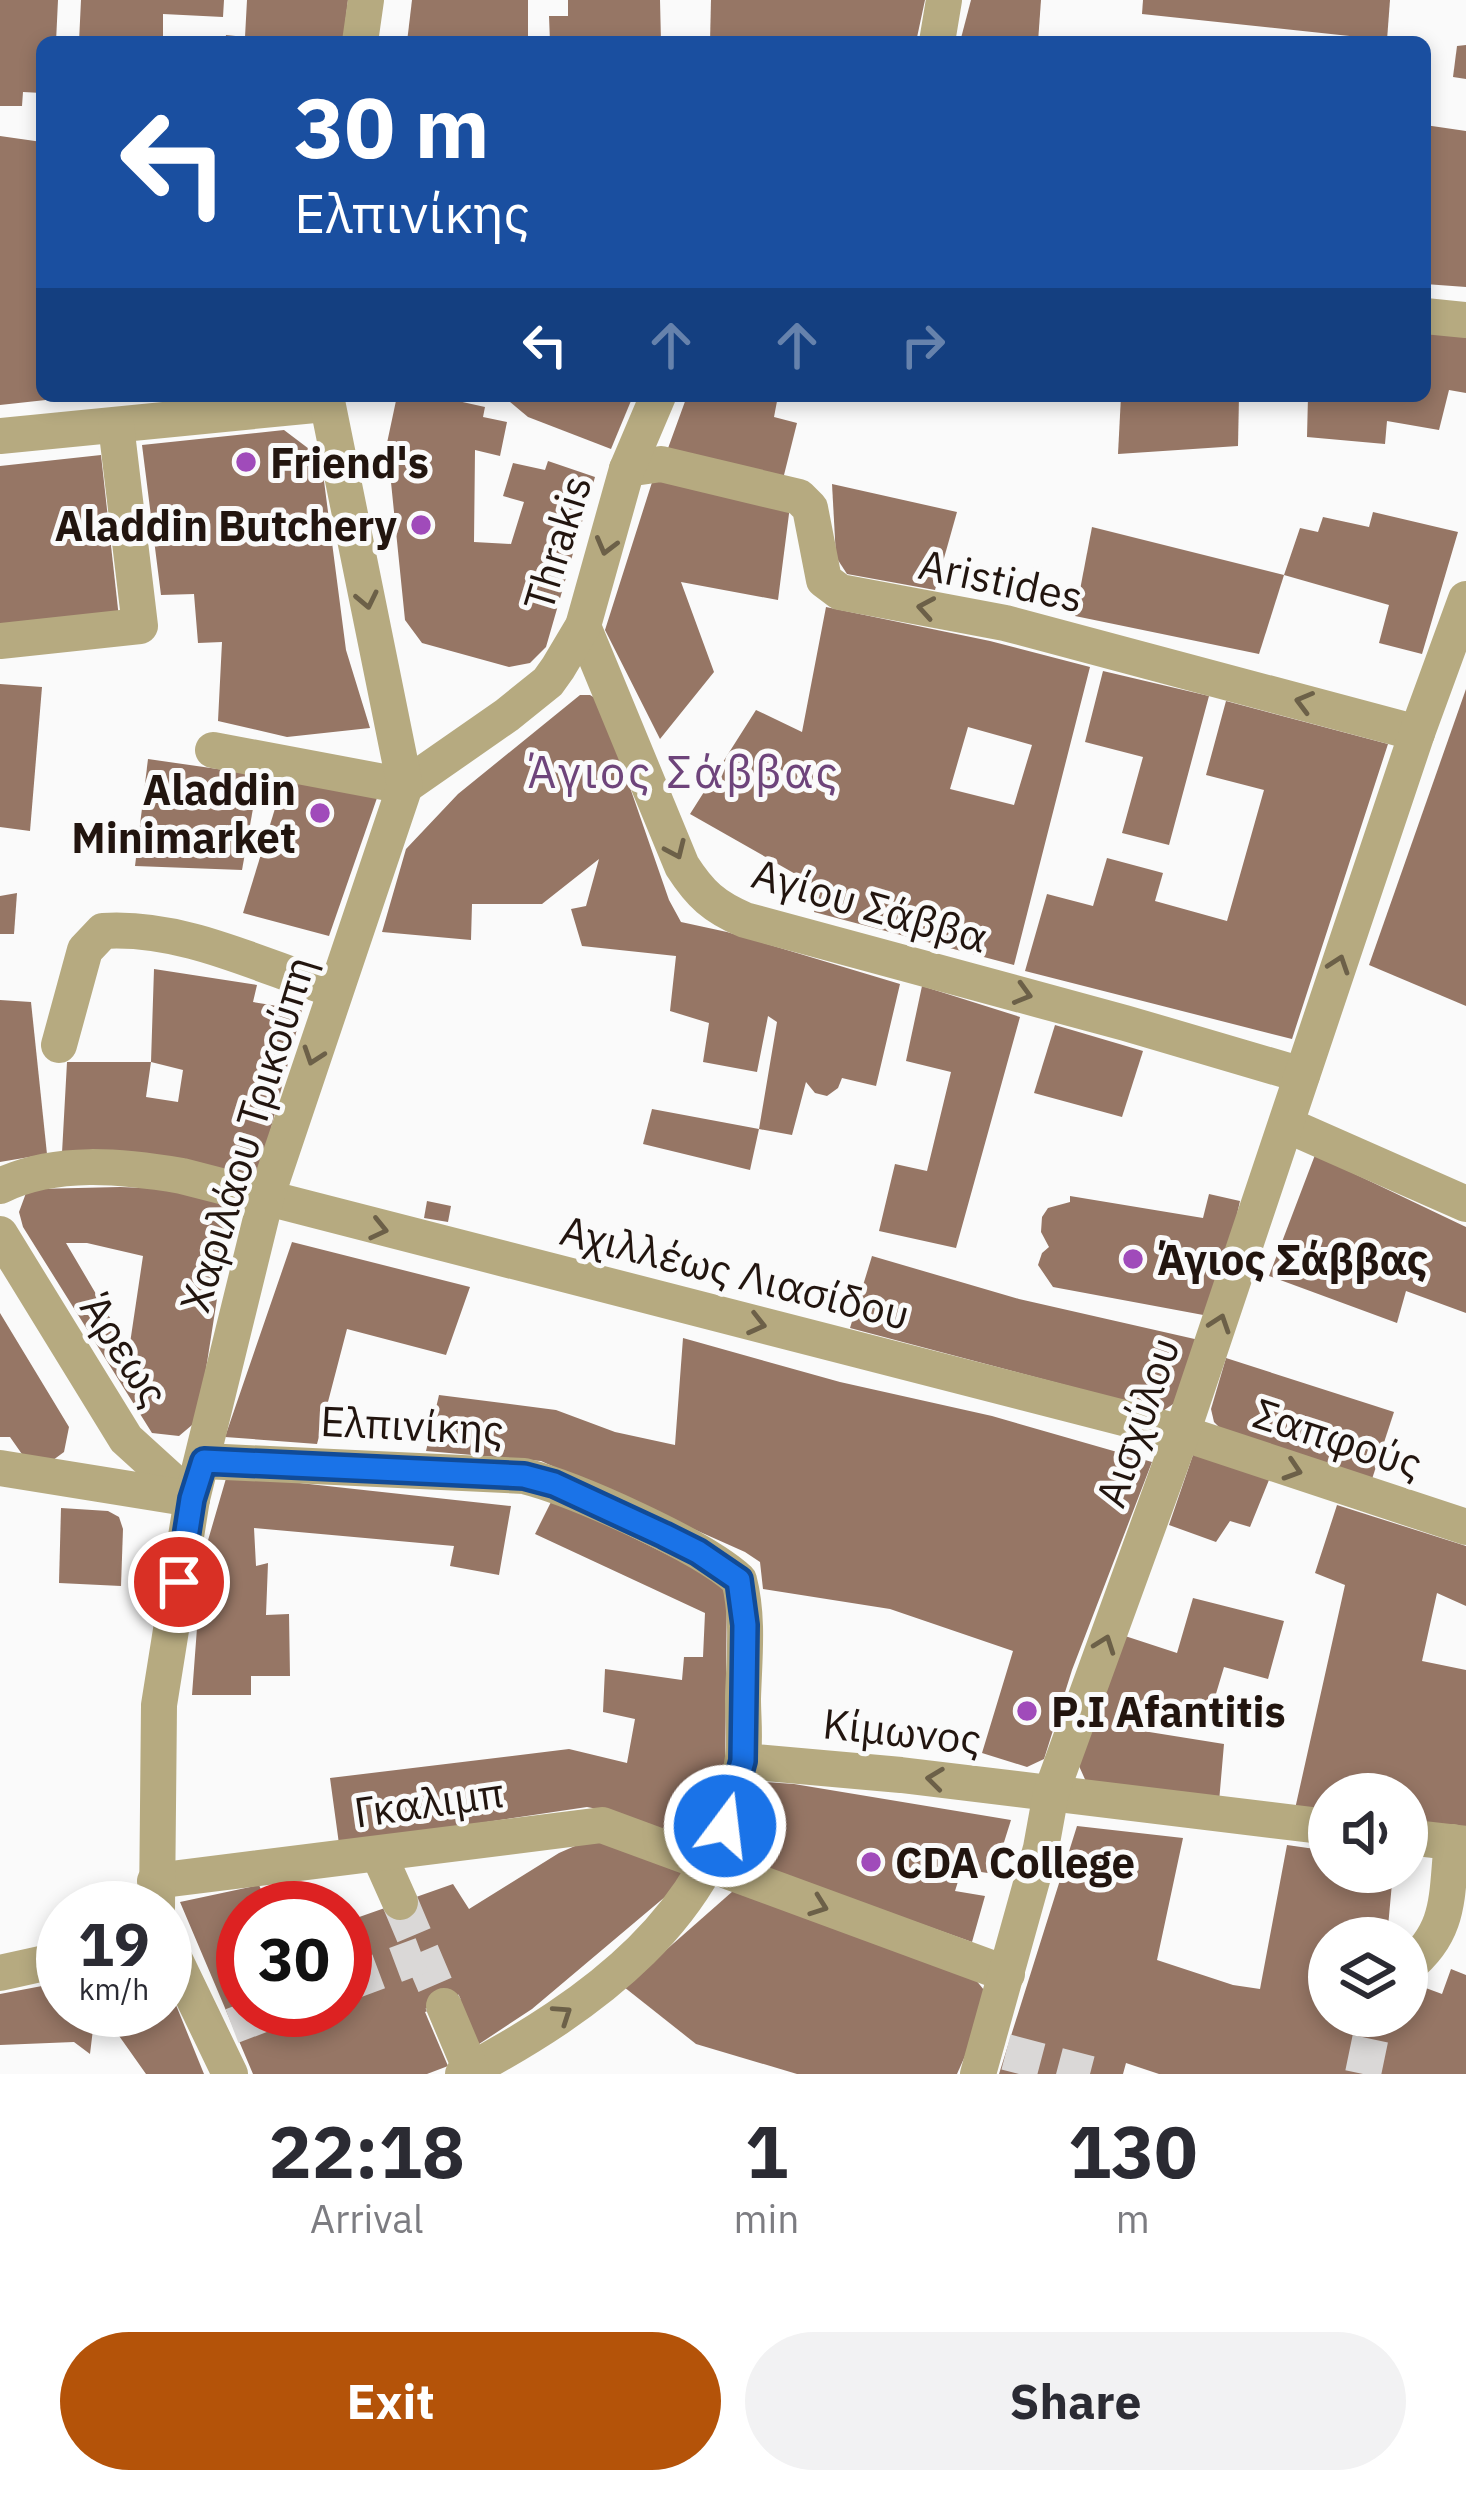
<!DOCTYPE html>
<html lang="en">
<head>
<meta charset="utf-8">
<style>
  :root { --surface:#fff; --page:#f2f2f3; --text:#2b2b33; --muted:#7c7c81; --accent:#b45309 }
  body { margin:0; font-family:"IBM Plex Sans",sans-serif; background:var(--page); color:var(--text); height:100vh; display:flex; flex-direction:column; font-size:45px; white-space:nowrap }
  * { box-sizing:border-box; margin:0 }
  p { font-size:39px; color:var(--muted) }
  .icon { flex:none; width:66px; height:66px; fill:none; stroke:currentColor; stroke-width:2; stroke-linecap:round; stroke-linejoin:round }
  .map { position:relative; height:2074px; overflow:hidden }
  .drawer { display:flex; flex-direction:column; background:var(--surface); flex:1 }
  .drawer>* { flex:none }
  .hud { position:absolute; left:36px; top:36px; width:1395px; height:366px; border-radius:18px; box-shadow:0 6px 18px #0003; background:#1a4fa0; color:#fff; overflow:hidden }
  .tools { position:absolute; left:1308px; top:1773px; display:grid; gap:24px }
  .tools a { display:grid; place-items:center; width:120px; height:120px; border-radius:50%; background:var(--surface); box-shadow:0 6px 18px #0003; font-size:60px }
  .speed { position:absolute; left:36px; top:1881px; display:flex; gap:24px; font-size:60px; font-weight:700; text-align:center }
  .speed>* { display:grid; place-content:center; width:156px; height:156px; border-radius:50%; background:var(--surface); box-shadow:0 6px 18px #0003; line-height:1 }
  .speed small { font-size:30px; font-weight:400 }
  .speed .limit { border:18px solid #d22; background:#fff; color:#111 }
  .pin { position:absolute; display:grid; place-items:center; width:102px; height:102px; color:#fff; margin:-51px; border:6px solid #fff; border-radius:50%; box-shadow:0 3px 12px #0007 }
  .me { position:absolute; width:132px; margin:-66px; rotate:15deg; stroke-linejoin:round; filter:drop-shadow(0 0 9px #0008) }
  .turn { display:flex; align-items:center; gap:42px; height:252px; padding:0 60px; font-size:54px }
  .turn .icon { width:156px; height:156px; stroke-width:2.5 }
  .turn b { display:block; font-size:84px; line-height:102px }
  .lanes { display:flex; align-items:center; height:114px; padding:0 60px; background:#0003; justify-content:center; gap:60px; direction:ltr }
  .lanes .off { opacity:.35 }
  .eta { display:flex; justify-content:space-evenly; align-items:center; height:204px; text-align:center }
  .eta b { font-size:72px; font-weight:700; line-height:84px }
  .action { display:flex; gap:24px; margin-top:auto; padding:24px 60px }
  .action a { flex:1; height:138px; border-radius:72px; background:var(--accent); color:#fff; font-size:48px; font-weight:700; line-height:138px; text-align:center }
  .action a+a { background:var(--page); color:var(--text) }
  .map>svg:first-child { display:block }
  .building { fill:#967665; fill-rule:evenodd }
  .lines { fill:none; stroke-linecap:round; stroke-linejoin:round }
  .minor-tunnel { stroke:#dad8d7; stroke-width:36; stroke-dasharray:36 18; stroke-linecap:butt }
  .minor { stroke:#b6aa80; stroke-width:36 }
  .oneway { stroke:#6c6048 }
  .route-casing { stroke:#114b97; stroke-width:30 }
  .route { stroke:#1a73e8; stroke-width:21 }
  .poi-dot { fill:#a04bba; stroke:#fafafa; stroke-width:4.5 }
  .labels { text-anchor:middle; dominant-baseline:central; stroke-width:10; stroke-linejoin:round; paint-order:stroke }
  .poi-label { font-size:42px; font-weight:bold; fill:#22150f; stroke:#fafafa; text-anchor:start }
  .street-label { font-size:42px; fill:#22150f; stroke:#fafafa }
  .neighbourhood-label { font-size:45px; letter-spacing:3px; fill:#6e447b; stroke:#fafafa }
</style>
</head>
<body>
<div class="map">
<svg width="1466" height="2074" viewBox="0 0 1466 2074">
  <rect width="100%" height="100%" fill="#fafafa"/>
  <g class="building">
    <path d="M 0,0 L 58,0 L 56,42 L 42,42 L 42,93 L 23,92 L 22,106 L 0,106 Z"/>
    <path d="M 81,0 L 224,0 L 223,17 L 163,14 L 163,42 L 79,42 Z"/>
    <path d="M 247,0 L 348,0 L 343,42 L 225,42 L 226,35 L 245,37 Z"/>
    <path d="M 412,0 L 528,0 L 528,42 L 407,42 Z"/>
    <path d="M 568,0 L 660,0 L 661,42 L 550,42 L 549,16 L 568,16 Z"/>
    <path d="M 711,0 L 925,0 L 916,42 L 710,42 Z"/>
    <path d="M 971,0 L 1041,0 L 1038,42 L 960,42 Z"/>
    <path d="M 1143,0 L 1390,0 L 1387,40 L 1142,14 Z"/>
    <path d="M 1466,45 L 1466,79 L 1453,77 L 1457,46 Z"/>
    <path d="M 1425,125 L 1466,131 L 1466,287 L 1425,284 Z"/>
    <path d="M 0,136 L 42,142 L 42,396 L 55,399 L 0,405 Z"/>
    <path d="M 1425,331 L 1466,335 L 1466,393 L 1449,390 L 1439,430 L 1387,421 L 1385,444 L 1307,437 L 1308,396 L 1425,396 Z"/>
    <path d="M 397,396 L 459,396 L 458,401 L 485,407 L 483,417 L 507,422 L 500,456 L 475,450 L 474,542 L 511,544 L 524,502 L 503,496 L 513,463 L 545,470 L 548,461 L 595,477 L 546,647 L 530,663 L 509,667 L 422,643 L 405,620 L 387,443 Z"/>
    <path d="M 503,396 L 633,396 L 611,449 L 528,417 Z"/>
    <path d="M 687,396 L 778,396 L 774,417 L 797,423 L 783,479 L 667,451 Z"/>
    <path d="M 1121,396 L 1239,396 L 1238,446 L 1118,454 Z"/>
    <path d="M 284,430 L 321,458 L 346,650 L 370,728 L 287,737 L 218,721 L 222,642 L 198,643 L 194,594 L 161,595 L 142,445 Z"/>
    <path d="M 101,455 L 119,618 L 0,631 L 0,466 Z"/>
    <path d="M 654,476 L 790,506 L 778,600 L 681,582 L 714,672 L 660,739 L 605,630 Z"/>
    <path d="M 832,484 L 957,512 L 935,590 L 847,574 L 836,557 Z"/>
    <path d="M 1373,512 L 1458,532 L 1422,654 L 1379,643 L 1389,605 L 1284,575 L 1300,528 L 1318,532 L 1323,517 L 1369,527 Z"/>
    <path d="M 1092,527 L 1284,575 L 1259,654 L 1075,616 Z"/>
    <path d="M 826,607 L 990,641 L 1090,667 L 1014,965 L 814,912 L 820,888 L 690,814 L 756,710 L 802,732 ZM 968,727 L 1032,745 L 1014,805 L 950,789 Z"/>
    <path d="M 1103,671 L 1209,696 L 1169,845 L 1122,833 L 1143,757 L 1085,742 Z"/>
    <path d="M 0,684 L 42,687 L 30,831 L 0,827 Z"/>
    <path d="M 1466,689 L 1466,1006 L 1369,965 Z"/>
    <path d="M 580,695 L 590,695 L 600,701 L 669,900 L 681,922 L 727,932 L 900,984 L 876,1086 L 842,1078 L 838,1088 L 827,1096 L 815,1093 L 806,1082 L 792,1135 L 759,1129 L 777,1022 L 768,1016 L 757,1072 L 703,1062 L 709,1023 L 670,1011 L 676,956 L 582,946 L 571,909 L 586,906 L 599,859 L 542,904 L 472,904 L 471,940 L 382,932 L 406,849 L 458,794 Z"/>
    <path d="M 1226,701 L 1388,744 L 1292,1039 L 1025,971 L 1047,894 L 1093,906 L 1107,858 L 1163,873 L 1155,901 L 1227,921 L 1264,790 L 1206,775 Z"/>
    <path d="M 148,759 L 259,775 L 242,870 L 135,866 Z"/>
    <path d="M 285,776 L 377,798 L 329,936 L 243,913 Z"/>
    <path d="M 17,893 L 14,934 L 0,934 L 0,896 Z"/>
    <path d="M 154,969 L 257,985 L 253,1002 L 302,1010 L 257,1182 L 62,1153 L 67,1062 L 151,1062 L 146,1097 L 178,1102 L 183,1070 L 151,1062 Z"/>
    <path d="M 922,986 L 1020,1017 L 956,1248 L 879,1231 L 895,1164 L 927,1171 L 951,1072 L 906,1061 Z"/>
    <path d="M 0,1000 L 31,1002 L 47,1154 L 0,1162 Z"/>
    <path d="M 1055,1025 L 1143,1051 L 1122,1117 L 1034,1093 Z"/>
    <path d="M 652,1109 L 759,1129 L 750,1170 L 643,1144 Z"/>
    <path d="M 1315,1155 L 1466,1227 L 1466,1313 L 1406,1291 L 1397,1323 L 1269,1276 Z"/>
    <path d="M 120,1187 L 171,1189 L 232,1203 L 198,1420 L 179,1436 L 152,1433 L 23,1227 L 19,1212 L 26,1193 L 36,1189 ZM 66,1243 L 87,1243 L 143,1256 L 129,1350 Z"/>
    <path d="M 1209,1194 L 1240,1201 L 1214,1317 L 1053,1287 L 1038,1265 L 1042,1253 L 1049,1247 L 1041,1232 L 1042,1217 L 1048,1208 L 1070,1202 L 1070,1196 L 1203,1218 Z"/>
    <path d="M 427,1201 L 451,1206 L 448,1222 L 424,1218 Z"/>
    <path d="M 292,1242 L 470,1287 L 446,1355 L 347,1329 L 317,1444 L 225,1437 Z"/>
    <path d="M 872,1256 L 1019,1299 L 1199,1340 L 1176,1402 L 1163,1411 L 850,1328 Z"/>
    <path d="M 0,1313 L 69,1427 L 64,1452 L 49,1463 L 24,1457 L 10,1437 L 0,1437 Z"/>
    <path d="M 683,1338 L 840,1382 L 992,1416 L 1152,1462 L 1072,1670 L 1044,1759 L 1027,1767 L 982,1753 L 1013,1651 L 890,1609 L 763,1589 L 760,1562 L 745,1552 L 541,1461 L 426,1451 L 439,1395 L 556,1410 L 615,1432 L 675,1445 Z"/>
    <path d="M 1226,1358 L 1394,1412 L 1372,1479 L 1223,1431 L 1214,1422 L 1211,1409 Z"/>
    <path d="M 1195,1449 L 1271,1475 L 1250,1527 L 1230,1521 L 1216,1542 L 1169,1525 Z"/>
    <path d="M 227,1475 L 511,1506 L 499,1575 L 450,1566 L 454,1546 L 254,1528 L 256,1566 L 268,1563 L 266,1615 L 289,1614 L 290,1676 L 251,1676 L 251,1695 L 192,1695 L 202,1561 Z"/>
    <path d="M 553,1498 L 727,1584 L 725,1783 L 697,1843 L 618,1813 L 587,1807 L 339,1844 L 330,1778 L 569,1749 L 627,1763 L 635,1719 L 603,1712 L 605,1669 L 682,1680 L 684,1657 L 703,1657 L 705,1613 L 535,1534 Z"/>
    <path d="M 1337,1505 L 1466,1546 L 1466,1606 L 1437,1593 L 1422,1661 L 1466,1670 L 1466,1832 L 1407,1824 L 1407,1794 L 1329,1794 L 1329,1813 L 1295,1809 L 1345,1585 L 1315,1573 Z"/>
    <path d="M 61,1508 L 108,1511 L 119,1517 L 123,1529 L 121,1586 L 59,1583 Z"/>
    <path d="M 1193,1598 L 1284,1621 L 1268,1679 L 1224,1667 L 1209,1717 L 1154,1696 L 1143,1731 L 1224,1744 L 1219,1802 L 1088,1786 L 1079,1766 L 1122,1635 L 1177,1653 Z"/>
    <path d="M 765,1782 L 794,1784 L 1011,1820 L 994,1874 L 962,1869 L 955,1891 L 985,1896 L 972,1942 L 727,1855 L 747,1794 Z"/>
    <path d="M 1077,1826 L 1183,1838 L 1157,1960 L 1233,1985 L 1260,1989 L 1287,1845 L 1329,1851 L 1329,1872 L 1393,1872 L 1387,1938 L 1329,1938 L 1329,2016 L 1407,2016 L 1407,2003 L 1415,1984 L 1442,1994 L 1451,1969 L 1466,1975 L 1466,2074 L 1159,2074 L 1126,2063 L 1123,2074 L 999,2074 Z"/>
    <path d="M 591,1839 L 682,1865 L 685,1880 L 532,2009 L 476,2046 L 456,2001 L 425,2012 L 448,2066 L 427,2074 L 253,2074 L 180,1902 L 259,1885 L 269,1908 L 243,1908 L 243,2010 L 345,2010 L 345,1922 L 453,1884 L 469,1909 L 559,1853 Z"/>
    <path d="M 733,1891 L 971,1974 L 984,1990 L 969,2047 L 957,2074 L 797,2074 L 696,2044 L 624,1987 Z"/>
    <path d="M 165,1978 L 204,2074 L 146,2074 L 105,2016 L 94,2021 L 90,2054 L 74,2042 L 0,2045 L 0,1994 L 63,1982 L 63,2010 L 165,2010 Z"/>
  </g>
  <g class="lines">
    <g class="minor-tunnel">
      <path d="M 400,1902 L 444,2006"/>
      <path d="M 345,1984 L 422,1955"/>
      <path d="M 232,2026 L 274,2010"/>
      <path d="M 1006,2052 L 1090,2074"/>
      <path d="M 1363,2074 L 1375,2016"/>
    </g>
    <g class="minor">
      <path d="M 360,42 L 366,0"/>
      <path d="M 937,42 L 944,0"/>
      <path d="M 1425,316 L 1466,320"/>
      <path d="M 0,436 L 325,404"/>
      <path d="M 627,469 L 661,464 L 799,497 L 810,508 L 824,580 L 840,592 L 1005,623 L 1417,733"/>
      <path d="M 583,626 L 682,866 C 700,894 714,907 745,920 L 1125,1023 L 1302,1075"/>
      <path d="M 0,641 L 140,626 L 116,425"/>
      <path d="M 213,750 L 405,786 L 507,715 L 548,682 L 558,668 L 583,626 L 627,469 L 658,396"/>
      <path d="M 59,1045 L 85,950 L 103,931 C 184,926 260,966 335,990"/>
      <path d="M 1287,1125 L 1466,1204"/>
      <path d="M 0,1186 C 56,1159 122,1166 182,1176 L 1182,1433 L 1466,1527"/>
      <path d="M 0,1234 L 126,1439 L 192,1499"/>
      <path d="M 204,1461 L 524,1476 C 575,1489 701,1545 739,1580 C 749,1618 744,1660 743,1699 C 743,1720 746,1743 742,1764 C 716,1917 592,2005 463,2074"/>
      <path d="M 0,1468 L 192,1499"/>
      <path d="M 743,1761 L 901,1775 L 1329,1827"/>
      <path d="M 1407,1837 L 1466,1844"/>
      <path d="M 379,1855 L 400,1902"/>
      <path d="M 155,1881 L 602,1825 L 1007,1974"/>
      <path d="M 157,1908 L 159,1705 L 192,1499 L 266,1198 L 405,786 L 326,396"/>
      <path d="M 165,1939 L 230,2074"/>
      <path d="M 1407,1967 C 1452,1931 1446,1895 1452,1842"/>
      <path d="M 0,1973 L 63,1959"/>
      <path d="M 444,2006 L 471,2070"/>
      <path d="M 978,2074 L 1041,1848 L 1051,1793 L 1182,1433 L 1417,733 L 1466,599"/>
    </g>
  </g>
  <defs><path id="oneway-chevron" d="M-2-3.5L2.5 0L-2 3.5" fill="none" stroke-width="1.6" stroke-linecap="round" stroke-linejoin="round" transform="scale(3)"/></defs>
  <g class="oneway">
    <use href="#oneway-chevron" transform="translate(606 546) rotate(105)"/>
    <use href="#oneway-chevron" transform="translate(367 600) rotate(78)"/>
    <use href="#oneway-chevron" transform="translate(926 608) rotate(-170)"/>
    <use href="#oneway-chevron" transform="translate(1304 702) rotate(-165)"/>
    <use href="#oneway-chevron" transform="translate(676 850) rotate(66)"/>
    <use href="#oneway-chevron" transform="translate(1339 964) rotate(-71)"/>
    <use href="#oneway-chevron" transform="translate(1023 994) rotate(16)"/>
    <use href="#oneway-chevron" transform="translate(313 1056) rotate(109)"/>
    <use href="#oneway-chevron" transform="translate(379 1229) rotate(13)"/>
    <use href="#oneway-chevron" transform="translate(1220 1323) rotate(-71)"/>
    <use href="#oneway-chevron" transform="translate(757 1324) rotate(14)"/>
    <use href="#oneway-chevron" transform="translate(1293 1470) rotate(18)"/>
    <use href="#oneway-chevron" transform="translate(1105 1644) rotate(-70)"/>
    <use href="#oneway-chevron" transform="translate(935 1779) rotate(-173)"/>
    <use href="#oneway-chevron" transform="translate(819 1906) rotate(20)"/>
    <use href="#oneway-chevron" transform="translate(563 2014) rotate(-34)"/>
  </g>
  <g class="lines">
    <g class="route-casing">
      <path id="route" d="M 179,1582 L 192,1499 L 204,1461 L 524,1476 L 554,1484 L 664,1535 L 698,1552 L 739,1580 L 745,1625 L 743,1761 L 725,1826"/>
    </g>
    <use href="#route" class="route"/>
  </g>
  <g class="poi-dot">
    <circle cx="246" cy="462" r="12"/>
    <circle cx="421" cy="525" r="12"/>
    <circle cx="320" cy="813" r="12"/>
    <circle cx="1133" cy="1259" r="12"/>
    <circle cx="1027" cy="1711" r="12"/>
    <circle cx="871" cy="1862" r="12"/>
  </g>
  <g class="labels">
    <g class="poi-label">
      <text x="270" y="462">Friend's</text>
      <text x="397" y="525" text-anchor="end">Aladdin Butchery</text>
      <text x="296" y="789" text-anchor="end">Aladdin<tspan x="296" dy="48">Minimarket</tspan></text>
      <text x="1157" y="1259">Άγιος Σάββας</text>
      <text x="1051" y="1711">P.I Afantitis</text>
      <text x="895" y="1862">CDA College</text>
    </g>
    <g class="street-label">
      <text transform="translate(557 543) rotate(-73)">Thrakis</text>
      <text transform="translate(1001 580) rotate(12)">Aristides</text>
      <text transform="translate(870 905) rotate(16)">Αγίου Σάββα</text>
      <text transform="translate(247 1134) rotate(-73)">Χαριλάου Τρικούπη</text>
      <text transform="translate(735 1272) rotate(14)">Αχιλλέως Λιασίδου</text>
      <text transform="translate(125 1350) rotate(57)">Άρεως</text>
      <text transform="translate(1137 1422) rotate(-71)">Αισχύλου</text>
      <text transform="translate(412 1425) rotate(3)">Ελπινίκης</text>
      <text transform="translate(1338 1438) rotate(18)">Σαπφούς</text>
      <text transform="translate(902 1731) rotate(6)">Κίμωνος</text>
      <text transform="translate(429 1802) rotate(-8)">Γκαλιμπ</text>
    </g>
    <g class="neighbourhood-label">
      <text x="684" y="771">Άγιος Σάββας</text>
    </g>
  </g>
</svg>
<div class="tools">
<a><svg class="icon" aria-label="sound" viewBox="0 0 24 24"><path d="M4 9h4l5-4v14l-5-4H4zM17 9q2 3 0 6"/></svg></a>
<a><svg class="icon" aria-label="layers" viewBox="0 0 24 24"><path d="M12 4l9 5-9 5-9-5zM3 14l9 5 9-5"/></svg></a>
</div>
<div class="speed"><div>19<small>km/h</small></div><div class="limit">30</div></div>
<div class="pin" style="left:179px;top:1582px;background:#d93025"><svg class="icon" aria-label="arrive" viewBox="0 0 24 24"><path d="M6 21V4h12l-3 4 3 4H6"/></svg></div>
<svg class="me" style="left:725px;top:1826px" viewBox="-20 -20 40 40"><circle r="17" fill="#1a73e8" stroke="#fff" stroke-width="3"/><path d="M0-11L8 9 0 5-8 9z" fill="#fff"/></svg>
<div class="hud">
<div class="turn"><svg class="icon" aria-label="left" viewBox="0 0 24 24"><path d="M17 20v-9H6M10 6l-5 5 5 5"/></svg><div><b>30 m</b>Ελπινίκης</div></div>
<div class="lanes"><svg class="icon" aria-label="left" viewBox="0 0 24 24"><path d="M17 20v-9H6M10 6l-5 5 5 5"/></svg><svg class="icon off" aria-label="ahead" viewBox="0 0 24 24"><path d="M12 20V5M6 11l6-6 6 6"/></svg><svg class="icon off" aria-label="ahead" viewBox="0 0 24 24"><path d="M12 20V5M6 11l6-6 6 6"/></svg><svg class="icon off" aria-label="right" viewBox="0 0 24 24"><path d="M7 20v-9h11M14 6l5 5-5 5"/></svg></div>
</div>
</div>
<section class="drawer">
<div class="eta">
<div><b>22:18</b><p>Arrival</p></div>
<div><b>1</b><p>min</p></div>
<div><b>130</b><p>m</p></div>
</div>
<div class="action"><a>Exit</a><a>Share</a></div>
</section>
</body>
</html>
